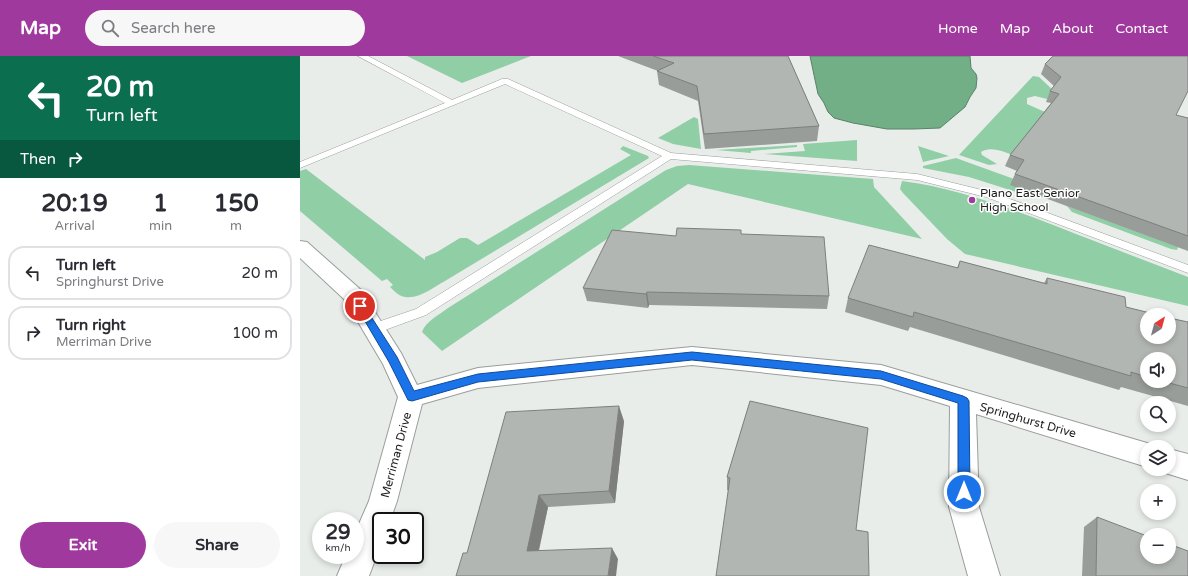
<!DOCTYPE html>
<html lang="en">
<head>
<meta charset="utf-8">
<style>
  :root { --surface:#fff; --page:#f7f7f7; --text:#2b2b33; --muted:#7c7c81; --line:#e1e1e2; --accent:#a0399d }
  body { margin:0; font-family:"Varela Round",sans-serif; background:var(--page); color:var(--text); height:100vh; display:flex; flex-direction:column; font-size:15px; white-space:nowrap }
  * { box-sizing:border-box; margin:0 }
  p { font-size:13px; color:var(--muted) }
  .icon { flex:none; width:22px; height:22px; fill:none; stroke:currentColor; stroke-width:2; stroke-linecap:round; stroke-linejoin:round }
  .map { position:relative; flex:1; overflow:hidden }
  .side { display:flex; flex-direction:column; background:var(--surface); width:300px }
  .side>* { flex:none }
  .hud { background:#0b6e4f; color:#fff; overflow:hidden }
  .needle { width:26px; rotate:36deg }
  .controls { position:absolute; left:840px; top:252px; display:grid; gap:8px }
  .controls a { display:grid; place-items:center; width:36px; height:36px; border-radius:50%; background:var(--surface); box-shadow:0 2px 6px #0003; font-size:20px }
  .speed { position:absolute; left:12px; top:456px; display:flex; gap:8px; font-size:20px; font-weight:700; text-align:center }
  .speed>* { display:grid; place-content:center; width:52px; height:52px; border-radius:50%; background:var(--surface); box-shadow:0 2px 6px #0003; line-height:1 }
  .speed small { font-size:10px; font-weight:400 }
  .speed .limit { border:2px solid #111; border-radius:6px; background:#fff; color:#111 }
  .pin { position:absolute; display:grid; place-items:center; width:34px; height:34px; color:#fff; margin:-17px; border:2px solid #fff; border-radius:50%; box-shadow:0 1px 4px #0007 }
  .me { position:absolute; width:44px; margin:-22px; rotate:0deg; stroke-linejoin:round; filter:drop-shadow(0 0 3px #0008) }
  .turn { display:flex; align-items:center; gap:14px; height:84px; padding:0 20px; font-size:18px }
  .turn .icon { width:52px; height:52px; stroke-width:2.5 }
  .turn b { display:block; font-size:28px; line-height:34px }
  .then { display:flex; align-items:center; height:38px; padding:0 20px; background:#0003; gap:8px; font-size:15px }
  .eta { display:flex; justify-content:space-evenly; align-items:center; height:68px; text-align:center }
  .eta b { font-size:24px; font-weight:700; line-height:28px }
  .action { display:flex; gap:8px; margin-top:auto; padding:8px 20px }
  .action a { flex:1; height:46px; border-radius:24px; background:var(--accent); color:#fff; font-size:16px; font-weight:700; line-height:46px; text-align:center }
  .action a+a { background:var(--page); color:var(--text) }
  ul { padding:0; list-style:none }
  li { display:flex; align-items:center; gap:12px; height:54px; margin:0 8px 6px; padding:0 12px; border:2px solid var(--line); border-radius:16px }
  li div { flex:1 }
  li b { display:block; font-size:15px }
  li em { font-style:normal }
  header { display:flex; align-items:center; gap:24px; box-sizing:border-box; height:56px; padding:0 20px; background:var(--accent); color:#fff }
  header strong { font-size:19px }
  nav { display:flex; gap:22px; margin-inline-start:auto; font-size:14px }
  .search { width:280px; height:36px; background:var(--page); display:flex; align-items:center; gap:10px; box-sizing:border-box; padding:0 14px; border-radius:22px; color:var(--muted); font-size:15px }
  main { display:flex; flex:1; min-height:0 }
  .map>svg:first-child { display:block }
  .green { fill:#90cea5 }
  .water { fill:#72af87; stroke:#588367 }
  .lines { fill:none; stroke-linecap:round; stroke-linejoin:round }
  .lane-casing { stroke:#9a9e9b; stroke-width:1 }
  .street-casing { stroke:#9a9e9b; stroke-width:2 }
  .lane { fill:#fff; fill-rule:evenodd }
  .street { fill:#fff; fill-rule:evenodd }
  .wall { fill:#999d9a; fill-rule:evenodd }
  .shaded-wall { fill:#7d7f7d }
  .building { fill:#b2b6b3; stroke:#7d7f7d }
  .route { fill:#1a73e8; stroke:#114b97 }
  .poi-dot { fill:#a0399d; stroke:#fff; stroke-width:1.5 }
  .labels { text-anchor:middle; dominant-baseline:central; stroke-width:3; stroke-linejoin:round; paint-order:stroke }
  .poi-label { font-size:12px; fill:#1b1d1b; stroke:#fff; text-anchor:start }
  .street-label { font-size:12px; fill:#1b1d1b; stroke:#fff }
</style>
</head>
<body>
<header>
<strong>Map</strong>
<div class="search"><svg class="icon" aria-label="search" viewBox="0 0 24 24"><circle cx="10" cy="10" r="6"/><path d="M15 15l6 6"/></svg>Search here</div>
<nav><a>Home</a><a>Map</a><a>About</a><a>Contact</a></nav>
</header>
<main>
<section class="side">
<div class="hud">
<div class="turn"><svg class="icon" aria-label="left" viewBox="0 0 24 24"><path d="M17 20v-9H6M10 6l-5 5 5 5"/></svg><div><b>20 m</b>Turn left</div></div>
<div class="then">Then<svg class="icon" aria-label="right" viewBox="0 0 24 24"><path d="M7 20v-9h11M14 6l5 5-5 5"/></svg></div>
</div>
<div class="eta">
<div><b>20:19</b><p>Arrival</p></div>
<div><b>1</b><p>min</p></div>
<div><b>150</b><p>m</p></div>
</div>
<ul>
<li><svg class="icon" aria-label="left" viewBox="0 0 24 24"><path d="M17 20v-9H6M10 6l-5 5 5 5"/></svg><div><b>Turn left</b><p>Springhurst Drive</p></div><em>20 m</em></li>
<li><svg class="icon" aria-label="right" viewBox="0 0 24 24"><path d="M7 20v-9h11M14 6l5 5-5 5"/></svg><div><b>Turn right</b><p>Merriman Drive</p></div><em>100 m</em></li>
</ul>
<div class="action"><a>Exit</a><a>Share</a></div>
</section>
<div class="map">
<svg width="888" height="520" viewBox="0 0 888 520">
  <rect width="100%" height="100%" fill="#e8edea"/>
  <g class="green">
    <path d="M 107,0 L 231,0 L 162,27 Z"/>
    <path d="M 733,20 L 739,21 L 754,35 L 747,43 L 735,40 L 727,42 L 727,48 L 745,56 L 716,100 C 706,97 691,89 681,96 L 682,99 L 697,108 L 689,109 L 659,99 Z"/>
    <path d="M 394,61 L 398,63 L 401,93 L 373,88 L 358,82 Z"/>
    <path d="M 557,84 L 557,105 L 464,98 L 505,95 L 503,88 Z"/>
    <path d="M 497,89 L 497,91 L 451,95 L 451,97 L 416,94 Z"/>
    <path d="M 323,90 L 348,100 L 349,102 L 145,225 C 134,231 119,243 106,241 C 100,241 94,235 90,231 L 93,229 L 87,223 L 82,225 L 0,155 L 0,115 L 6,113 L 125,204 L 125,201 L 137,196 L 160,182 L 167,182 L 178,189 L 331,99 L 320,93 Z"/>
    <path d="M 618,90 L 649,100 L 623,106 Z"/>
    <path d="M 656,102 L 714,123 L 734,138 L 726,139 L 669,121 L 623,112 L 623,110 Z"/>
    <path d="M 389,109 L 573,123 L 574,131 L 622,183 L 388,128 L 142,295 L 122,276 C 126,265 139,259 148,252 L 366,114 L 377,110 Z"/>
    <path d="M 602,125 C 671,134 733,162 797,186 C 827,198 858,209 888,221 L 888,250 L 665,198 L 647,183 L 603,137 L 600,133 Z"/>
    <path d="M 767,150 L 878,191 L 877,194 L 871,193 L 772,156 Z"/>
  </g>
  <path class="water" d="M 510,0 L 670,0 L 671,12 L 676,18 L 677,22 L 676,32 L 670,41 L 665,51 L 640,72 L 614,73 L 587,73 L 553,67 L 534,62 L 528,56 L 524,47 L 518,38 Z"/>
  <g class="lines">
    <g class="lane-casing">
      <path id="lane" d="M 58,0 L 68,0 L 152,44 L 202,23 L 208,23 L 371,97 L 617,118 L 694,137 L 888,209 L 888,217 L 686,141 L 617,124 L 371,103 L 126,259 L 74,278 L 69,277 L 67,273 L 69,269 L 116,253 L 362,100 L 205,28 L 0,112 L 0,106 L 145,47 Z"/>
    </g>
    <g class="street-casing">
      <g id="street">
        <path d="M 0,185 L 7,186 L 61,234 L 101,297 L 117,329 L 178,312 L 392,291 L 581,309 L 847,387 L 857,391 L 847,391 L 847,411 L 676,358 L 679,451 L 700,520 L 668,520 L 649,451 L 650,350 L 581,329 L 392,309 L 178,332 L 122,348 L 97,445 L 90,465 L 81,465 L 81,488 L 69,520 L 37,520 L 46,499 L 55,499 L 55,477 L 69,445 L 98,341 L 83,308 L 45,244 L 0,202 Z"/>
        <path d="M 869,393 L 888,398 L 888,424 L 859,415 L 858,413 L 869,413 Z"/>
      </g>
    </g>
    <use href="#lane" class="lane"/>
    <use href="#street" class="street"/>
  </g>
  <g class="wall">
    <path d="M 318,0 L 488,0 L 519,70 L 517,85 L 405,93 L 398,45 L 359,29 L 357,15 L 358,15 Z"/>
    <path d="M 745,8 L 876,59 L 888,62 L 888,195 L 710,129 L 715,118 L 717,115 L 705,110 L 710,99 L 751,47 L 746,46 L 750,35 L 754,30 L 741,18 Z"/>
    <path d="M 441,178 L 529,240 L 527,253 L 349,249 L 348,252 L 287,245 L 283,232 L 376,180 Z"/>
    <path d="M 660,205 L 744,227 L 747,222 L 826,251 L 888,266 L 888,350 L 821,331 L 819,334 L 610,271 L 608,275 L 545,256 L 548,242 L 657,212 ZM 847,303 L 869,325 L 847,325 Z"/>
    <path d="M 450,345 L 556,474 L 427,434 L 427,421 Z"/>
    <path d="M 324,365 L 315,447 L 248,451 L 239,495 L 318,503 L 167,497 Z"/>
    <path d="M 797,461 L 888,520 L 782,520 L 784,471 Z"/>
  </g>
  <g class="shaded-wall">
    <path d="M 347,236 L 349,249 L 348,252 L 346,238 Z"/>
    <path d="M 319,350 L 324,365 L 315,447 L 309,435 Z"/>
    <path d="M 239,439 L 248,451 L 236,506 L 227,495 Z"/>
    <path d="M 312,492 L 318,503 L 316,520 L 308,520 Z"/>
  </g>
  <g class="building">
    <path d="M 353,0 L 488,0 L 519,70 L 404,78 L 397,30 L 357,15 L 374,7 Z"/>
    <path d="M 753,0 L 888,0 L 888,35 L 876,59 L 888,62 L 888,180 L 715,118 L 724,104 L 710,99 L 759,38 L 750,35 L 761,21 L 745,8 Z"/>
    <path d="M 377,172 L 441,174 L 441,178 L 524,181 L 529,240 L 347,236 L 346,238 L 283,232 L 312,174 L 376,180 Z"/>
    <path d="M 569,189 L 658,212 L 660,205 L 747,228 L 747,222 L 825,241 L 826,251 L 858,259 L 847,259 L 847,281 L 869,281 L 869,262 L 888,266 L 888,332 L 862,325 L 869,325 L 869,303 L 847,303 L 847,321 L 831,316 L 831,320 L 614,256 L 613,261 L 548,242 Z"/>
    <path d="M 450,345 L 568,372 L 556,474 L 568,476 L 569,520 L 416,520 L 430,422 L 427,421 Z"/>
    <path d="M 319,350 L 309,435 L 239,439 L 227,495 L 312,492 L 308,520 L 156,520 L 163,497 L 167,497 L 206,356 Z"/>
    <path d="M 797,461 L 847,480 L 847,501 L 869,501 L 869,488 L 888,495 L 888,520 L 796,520 Z"/>
  </g>
  <path class="route" d="M 60,247 L 63,248 L 97,301 L 114,335 L 178,318 L 392,296 L 581,315 L 663,340 L 667,342 L 669,345 L 670,436 L 668,440 L 664,442 L 660,440 L 658,436 L 658,347 L 581,323 L 392,304 L 178,326 L 112,345 L 108,344 L 89,306 L 56,250 Z"/>
  <circle class="poi-dot" cx="672" cy="144" r="4"/>
  <g class="labels">
    <g class="poi-label">
      <text x="680" y="137">Plano East Senior<tspan x="680" dy="14">High School</tspan></text>
    </g>
    <g class="street-label">
      <text transform="translate(728 364) rotate(16)">Springhurst Drive</text>
      <text transform="translate(96 399) rotate(-75)">Merriman Drive</text>
    </g>
  </g>
</svg>
<div class="controls">
<a><svg class="needle" viewBox="-14 -14 28 28"><path d="M0-13l5 13h-10z" fill="#e53935"/><path d="M0 13l5-13h-10z" fill="#7c7c81"/></svg></a>
<a><svg class="icon" aria-label="sound" viewBox="0 0 24 24"><path d="M4 9h4l5-4v14l-5-4H4zM17 9q2 3 0 6"/></svg></a>
<a><svg class="icon" aria-label="search" viewBox="0 0 24 24"><circle cx="10" cy="10" r="6"/><path d="M15 15l6 6"/></svg></a>
<a><svg class="icon" aria-label="layers" viewBox="0 0 24 24"><path d="M12 4l9 5-9 5-9-5zM3 14l9 5 9-5"/></svg></a>
<a>+</a>
<a>−</a>
</div>
<div class="speed"><div>29<small>km/h</small></div><div class="limit">30</div></div>
<div class="pin" style="left:60px;top:250px;background:#d93025"><svg class="icon" aria-label="arrive" viewBox="0 0 24 24"><path d="M6 21V4h12l-3 4 3 4H6"/></svg></div>
<svg class="me" style="left:664px;top:436px" viewBox="-20 -20 40 40"><circle r="17" fill="#1a73e8" stroke="#fff" stroke-width="3"/><path d="M0-11L8 9 0 5-8 9z" fill="#fff"/></svg>
</div>
</main>
</body>
</html>
